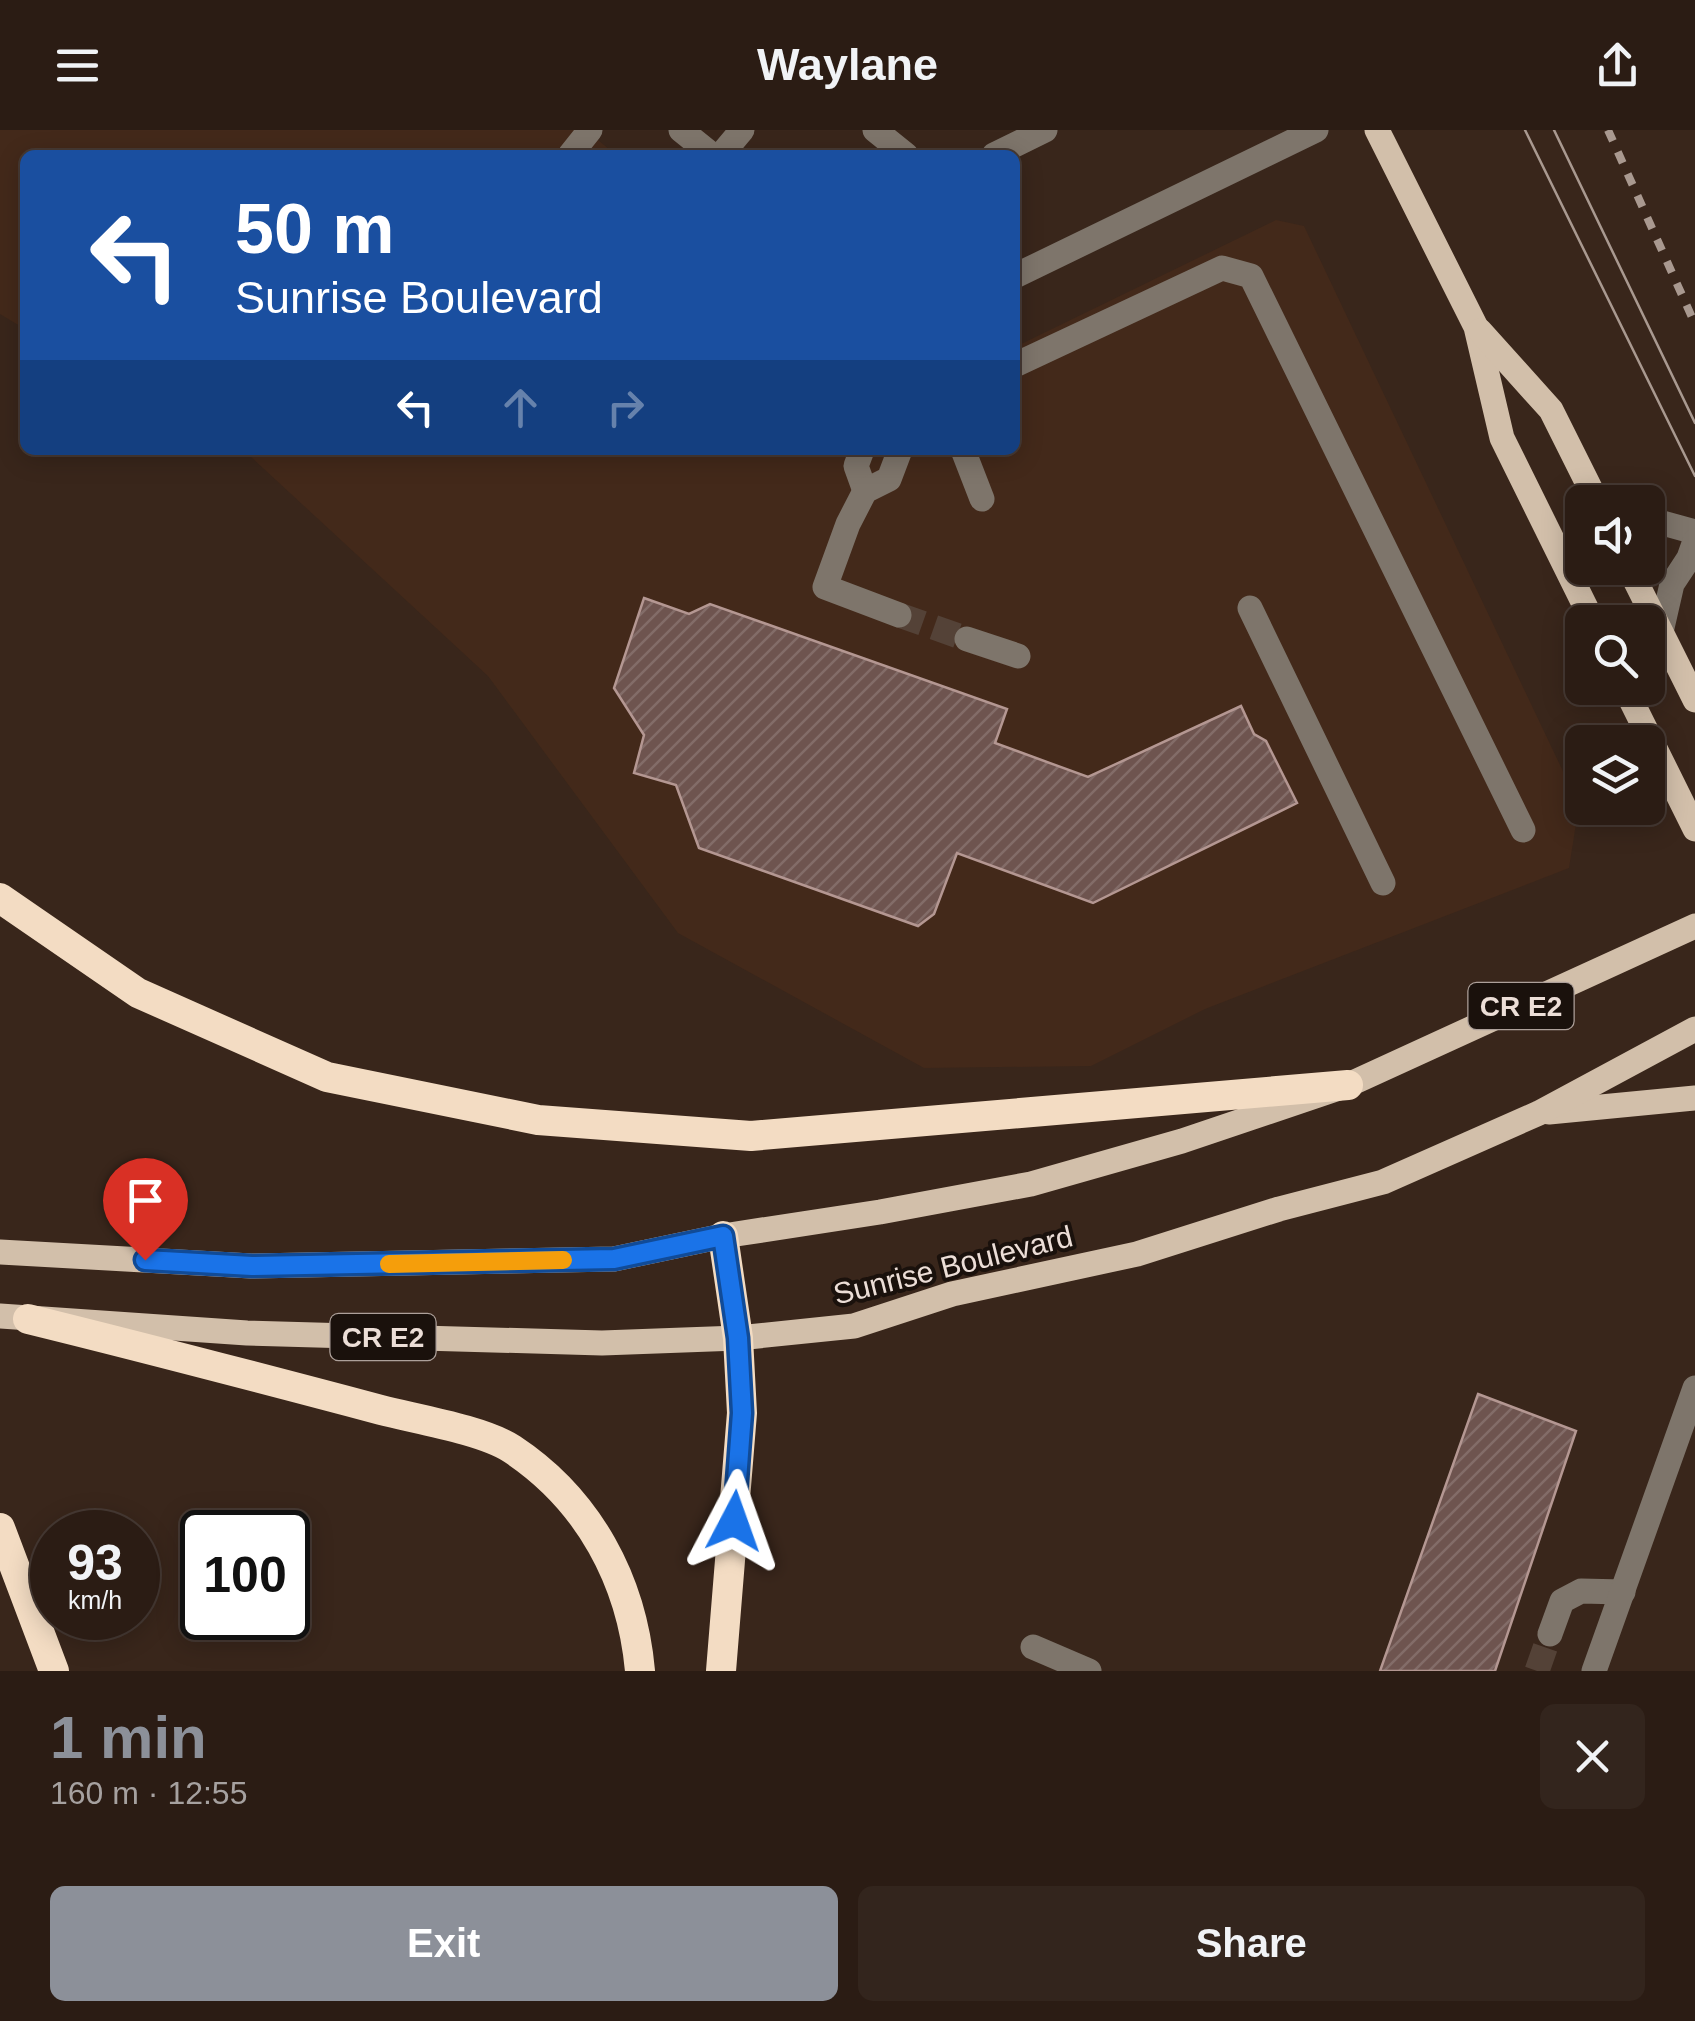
<!DOCTYPE html>
<html lang="en">
<head>
<meta charset="utf-8">
<style>
  :root { --surface:#2b1c14; --page:#33251d; --text:#f1f3f6; --muted:#a6a1a0; --line:#473a34; --accent:#8c9099 }
  body { margin:0; font-family:Arial,sans-serif; background:var(--page); color:var(--text); height:100vh; display:flex; flex-direction:column; font-size:38px; white-space:nowrap }
  * { box-sizing:border-box; margin:0 }
  p { font-size:32px; color:var(--muted) }
  .icon { flex:none; width:55px; height:55px; fill:none; stroke:currentColor; stroke-width:2; stroke-linecap:round; stroke-linejoin:round }
  .map { position:relative; height:1541px; overflow:hidden }
  .panel { display:flex; flex-direction:column; background:var(--surface); flex:1 }
  .panel>* { flex:none }
  .top-card { position:absolute; left:20px; top:20px; width:1000px; height:305px; border-radius:15px; box-shadow:0 5px 25px #0003,0 0 0 2px var(--line); background:#1a4fa0; color:#fff; overflow:hidden }
  .buttons { position:absolute; left:1565px; top:355px; display:grid; gap:20px }
  .buttons a { display:grid; place-items:center; width:100px; height:100px; border-radius:15px; background:var(--surface); box-shadow:0 5px 25px #0003,0 0 0 2px var(--line); font-size:50px }
  .speed { position:absolute; left:30px; top:1380px; display:flex; gap:20px; font-size:50px; font-weight:700; text-align:center }
  .speed>* { display:grid; place-content:center; width:130px; height:130px; border-radius:50%; background:var(--surface); box-shadow:0 5px 25px #0003,0 0 0 2px var(--line); line-height:1 }
  .speed small { font-size:25px; font-weight:400 }
  .speed .limit { border:5px solid #111; border-radius:15px; background:#fff; color:#111 }
  .pin { position:absolute; display:grid; place-items:center; width:85px; height:85px; color:#fff; margin:-102px -42px; border-radius:50% 50% 50% 0; rotate:-45deg; box-shadow:0 0 10px #0007 }
  .pin .icon { rotate:45deg }
  .me { position:absolute; width:110px; margin:-55px; rotate:4deg; stroke-linejoin:round; filter:drop-shadow(0 0 8px #0008) }
  .turn { display:flex; align-items:center; gap:35px; height:210px; padding:0 50px; font-size:45px }
  .turn .icon { width:130px; height:130px; stroke-width:2.5 }
  .turn b { display:block; font-size:70px; line-height:85px }
  .lanes { display:flex; align-items:center; height:95px; padding:0 50px; background:#0003; justify-content:center; gap:50px; direction:ltr }
  .lanes .off { opacity:.35 }
  .round { display:grid; place-items:center; flex:none; width:105px; height:105px; border-radius:15px; background:var(--page) }
  .overview { display:flex; align-items:center; justify-content:space-between; height:170px; padding:0 50px }
  h1 { font-size:60px; font-weight:700; line-height:75px; color:var(--accent) }
  .primary-button { display:flex; gap:20px; margin-top:auto; padding:20px 50px }
  .primary-button a { flex:1; height:115px; border-radius:15px; background:var(--accent); color:#fff; font-size:40px; font-weight:700; line-height:115px; text-align:center }
  .primary-button a+a { background:var(--page); color:var(--text) }
  header { display:flex; justify-content:space-between; align-items:center; height:130px; padding:0 50px; background:var(--surface); font-size:45px; font-weight:700 }
  .map>svg:first-child { display:block }
  .built { fill:#43291a }
  .building { fill:url(#building-hatch); stroke:#b49792; stroke-width:2.5 }
  .lines { fill:none; stroke-linecap:round; stroke-linejoin:round }
  .minor-tunnel { stroke:#544237; stroke-width:25; stroke-dasharray:25 12; stroke-linecap:butt }
  .minor { stroke:#7e756b; stroke-width:25 }
  .major { stroke:#d2bfaa; stroke-width:25 }
  .highway { stroke:#f3dcc3; stroke-width:30 }
  .tram { stroke:#a99990; stroke-width:2.5 }
  .rail { stroke:#a99990; stroke-width:8; stroke-dasharray:12 12; stroke-linecap:butt }
  .route-casing { stroke:#114b97; stroke-width:25 }
  .route { stroke:#1a73e8; stroke-width:18 }
  .slow { stroke:#f59e0b; stroke-width:18 }
  .labels { text-anchor:middle; dominant-baseline:central; stroke-width:8; stroke-linejoin:round; paint-order:stroke }
  .shield { fill:#1a110c; stroke:#ada09a; stroke-width:2.5 }
  .shield-label { font-size:28px; font-weight:bold; fill:#ecded7 }
  .street-label { font-size:30px; fill:#ecded7; stroke:#1a110c }
</style>
</head>
<body>
<header><svg class="icon" aria-label="menu" viewBox="0 0 24 24"><path d="M4 6h16M4 12h16M4 18h16"/></svg>Waylane<svg class="icon" aria-label="share" viewBox="0 0 24 24"><path d="M12 15V3M7 8l5-5 5 5M5 13v7h14v-7"/></svg></header>
<div class="map">
<svg width="1695" height="1541" viewBox="0 0 1695 1541">
  <defs>
    <pattern id="building-hatch" width="6" height="6" patternUnits="userSpaceOnUse" patternTransform="scale(2.5)"><rect width="6" height="6" fill="#6e544f"/><path d="M-1 1l2-2M0 6l6-6M5 7l2-2" fill="none" stroke="#836c68"/></pattern>
  </defs>
  <rect width="100%" height="100%" fill="#39261b"/>
  <g class="built">
    <path d="M 0,0 L 586,0 L 616,25 L 25,25 L 25,199 L 0,184 Z"/>
    <path d="M 1276,90 L 1304,96 L 1579,675 L 1569,738 L 1205,879 L 1091,936 L 924,938 L 678,803 L 488,546 L 250,326 L 239,320 L 1015,320 L 1015,217 Z"/>
  </g>
  <g class="building">
    <path d="M 644,468 L 689,484 L 710,474 L 1007,579 L 995,613 L 1088,647 L 1241,576 L 1254,604 L 1266,611 L 1297,673 L 1093,773 L 957,723 L 934,784 L 918,796 L 699,718 L 676,655 L 634,643 L 644,605 L 614,558 Z"/>
    <path d="M 1478,1264 L 1576,1301 L 1495,1541 L 1380,1541 Z"/>
  </g>
  <g class="lines">
    <g class="minor-tunnel">
      <path d="M 899,485 L 967,509"/>
      <path d="M 1537,1541 L 1550,1504"/>
    </g>
    <g class="minor">
      <path d="M 681,0 L 712,25"/>
      <path d="M 875,0 L 906,25"/>
      <path d="M 570,25 L 590,0"/>
      <path d="M 721,25 L 742,0"/>
      <path d="M 994,25 L 1045,0"/>
      <path d="M 1015,146 L 1316,0"/>
      <path d="M 1015,235 L 1222,138 L 1251,146 L 1523,700"/>
      <path d="M 862,320 L 856,336 L 865,361"/>
      <path d="M 963,320 L 982,369"/>
      <path d="M 1648,389 L 1695,402"/>
      <path d="M 1250,478 L 1383,753"/>
      <path d="M 899,485 L 825,457 L 848,394 L 865,361 L 889,349 L 900,320"/>
      <path d="M 1661,502 L 1672,454 L 1689,428 L 1695,411"/>
      <path d="M 967,509 L 1018,526"/>
      <path d="M 1550,1504 L 1562,1471 L 1581,1461 L 1623,1462"/>
      <path d="M 1033,1517 L 1089,1541"/>
      <path d="M 1594,1541 L 1695,1258"/>
    </g>
    <g class="major">
      <path d="M 1377,0 L 1476,197 L 1502,308 L 1593,492"/>
      <path d="M 1480,201 L 1551,280 L 1597,372"/>
      <path d="M 1629,438 L 1695,570"/>
      <path d="M 1625,558 L 1695,699"/>
      <path d="M 1549,982 L 1695,968"/>
      <path d="M 0,1122 L 251,1136 L 614,1129 L 723,1106 L 880,1082 L 1031,1054 L 1182,1011 L 1348,955 L 1695,796"/>
      <path d="M 0,1186 L 247,1203 L 602,1213 L 738,1208 L 854,1196 L 952,1164 L 1137,1124 L 1279,1079 L 1383,1052 L 1539,983 L 1695,899"/>
    </g>
    <g class="highway">
      <path d="M 0,768 L 138,863 L 327,947 L 538,990 L 751,1006 L 1348,955"/>
      <path d="M 28,1189 C 146,1218 264,1249 381,1280 C 416,1289 483,1300 512,1319 C 589,1370 632,1451 640,1541"/>
      <path d="M 0,1398 L 54,1541"/>
      <path d="M 721,1541 L 742,1283 L 738,1208 L 723,1106"/>
    </g>
    <g class="tram">
      <path d="M 1525,0 L 1695,346"/>
      <path d="M 1554,0 L 1695,293"/>
    </g>
    <path class="rail" d="M 1608,0 L 1695,194"/>
  </g>
  <g class="lines">
    <g class="route-casing">
      <path id="route" d="M 145,1130 L 252,1136 L 614,1129 L 723,1106 L 738,1208 L 742,1283 L 734,1391"/>
    </g>
    <use href="#route" class="route"/>
    <path class="slow" d="M 389,1134 L 563,1130"/>
  </g>
  <g class="labels">
    <g class="shield">
      <rect x="1468.5" y="853" width="105" height="46" rx="8"/>
      <rect x="330.5" y="1184" width="105" height="46" rx="8"/>
    </g>
    <g class="shield-label">
      <text x="1521" y="876">CR E2</text>
      <text x="383" y="1207">CR E2</text>
    </g>
    <g class="street-label">
      <text transform="translate(953 1135) rotate(-14)">Sunrise Boulevard</text>
    </g>
  </g>
</svg>
<div class="buttons">
<a><svg class="icon" aria-label="sound" viewBox="0 0 24 24"><path d="M4 9h4l5-4v14l-5-4H4zM17 9q2 3 0 6"/></svg></a>
<a><svg class="icon" aria-label="search" viewBox="0 0 24 24"><circle cx="10" cy="10" r="6"/><path d="M15 15l6 6"/></svg></a>
<a><svg class="icon" aria-label="layers" viewBox="0 0 24 24"><path d="M12 4l9 5-9 5-9-5zM3 14l9 5 9-5"/></svg></a>
</div>
<div class="speed"><div>93<small>km/h</small></div><div class="limit">100</div></div>
<div class="pin" style="left:145px;top:1130px;background:#d93025"><svg class="icon" aria-label="arrive" viewBox="0 0 24 24"><path d="M6 21V4h12l-3 4 3 4H6"/></svg></div>
<svg class="me" style="left:734px;top:1391px" viewBox="-20 -20 40 40"><path d="M0-17L14 15 0 8-14 15z" fill="#1a73e8" stroke="#fff" stroke-width="4"/></svg>
<div class="top-card">
<div class="turn"><svg class="icon" aria-label="left" viewBox="0 0 24 24"><path d="M17 20v-9H6M10 6l-5 5 5 5"/></svg><div><b>50 m</b>Sunrise Boulevard</div></div>
<div class="lanes"><svg class="icon" aria-label="left" viewBox="0 0 24 24"><path d="M17 20v-9H6M10 6l-5 5 5 5"/></svg><svg class="icon off" aria-label="ahead" viewBox="0 0 24 24"><path d="M12 20V5M6 11l6-6 6 6"/></svg><svg class="icon off" aria-label="right" viewBox="0 0 24 24"><path d="M7 20v-9h11M14 6l5 5-5 5"/></svg></div>
</div>
</div>
<section class="panel">
<div class="overview"><div><h1>1 min</h1><p>160 m · 12:55</p></div><a class="round"><svg class="icon" aria-label="close" viewBox="0 0 24 24"><path d="M6 6l12 12M18 6L6 18"/></svg></a></div>
<div class="primary-button"><a>Exit</a><a>Share</a></div>
</section>
</body>
</html>
